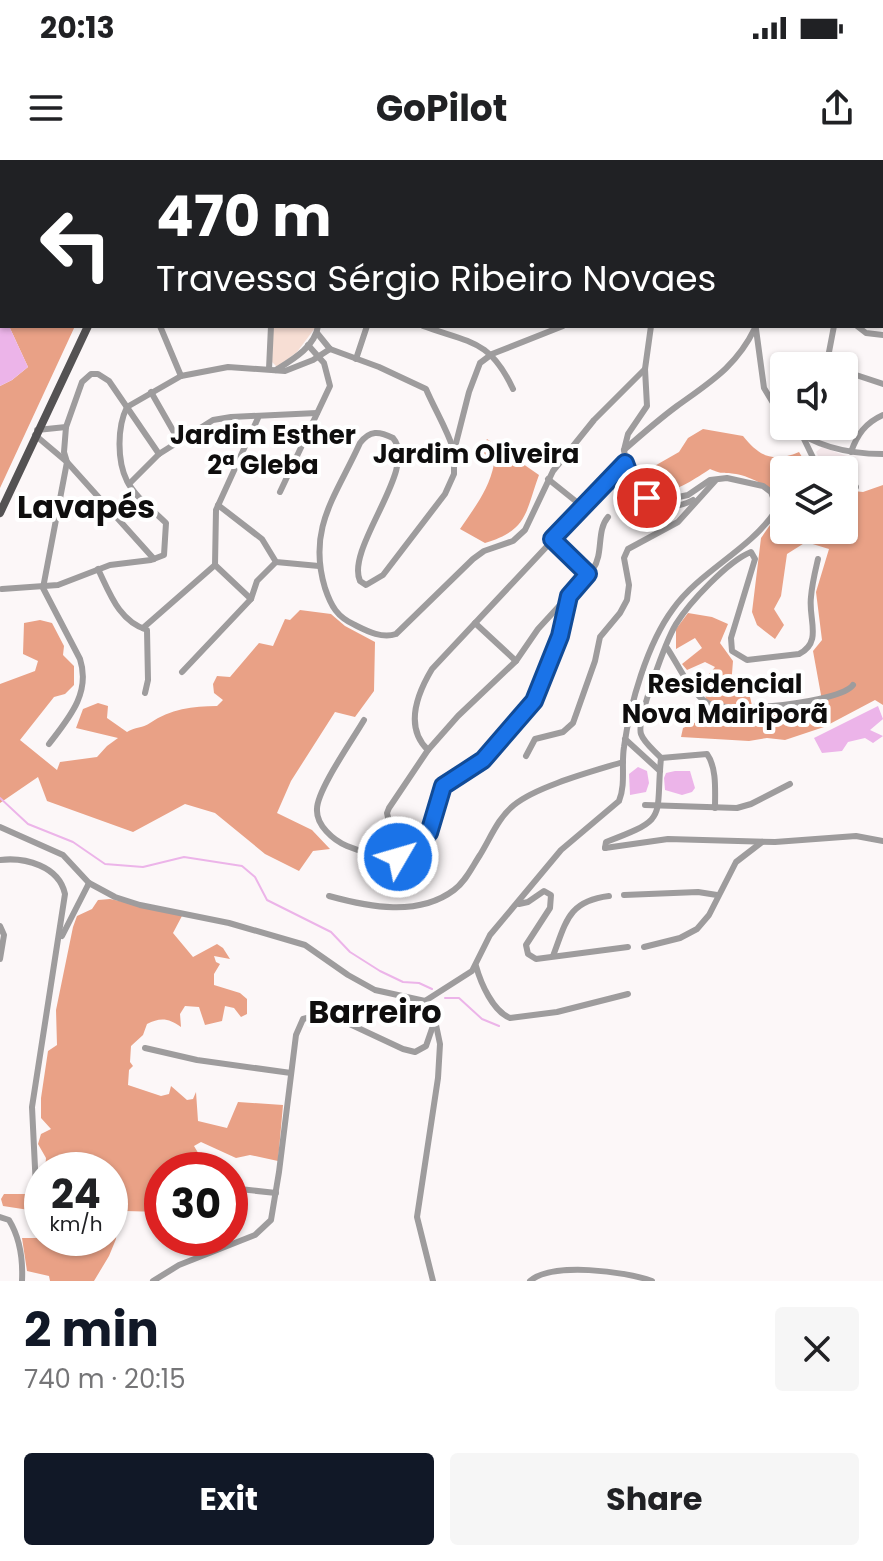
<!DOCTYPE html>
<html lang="en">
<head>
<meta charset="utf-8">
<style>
  :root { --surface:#fff; --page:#f6f6f6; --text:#202124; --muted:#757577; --accent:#111827 }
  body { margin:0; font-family:Poppins,sans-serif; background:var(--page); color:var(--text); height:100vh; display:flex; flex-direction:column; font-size:30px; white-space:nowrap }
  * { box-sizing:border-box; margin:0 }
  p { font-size:26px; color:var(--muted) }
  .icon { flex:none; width:44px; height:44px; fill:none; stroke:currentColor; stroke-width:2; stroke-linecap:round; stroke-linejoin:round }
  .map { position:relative; height:1121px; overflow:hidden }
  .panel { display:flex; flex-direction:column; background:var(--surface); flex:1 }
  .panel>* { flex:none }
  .guide { position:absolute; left:0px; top:0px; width:884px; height:168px; box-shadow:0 2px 6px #0004; background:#202124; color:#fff; overflow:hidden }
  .tools { position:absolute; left:770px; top:192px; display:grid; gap:16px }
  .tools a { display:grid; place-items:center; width:88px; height:88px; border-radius:8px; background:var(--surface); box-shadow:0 2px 6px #0004; font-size:40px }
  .speed { position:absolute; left:24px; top:992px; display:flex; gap:16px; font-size:40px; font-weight:700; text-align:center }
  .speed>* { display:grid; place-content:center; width:104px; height:104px; border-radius:50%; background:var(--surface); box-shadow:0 2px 6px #0004; line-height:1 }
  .speed small { font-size:20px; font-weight:400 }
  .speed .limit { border:12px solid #d22; background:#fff; color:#111 }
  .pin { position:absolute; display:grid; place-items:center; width:68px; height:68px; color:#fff; margin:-34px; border:4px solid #fff; border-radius:50%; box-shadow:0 2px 8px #0007 }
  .me { position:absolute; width:88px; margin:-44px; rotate:52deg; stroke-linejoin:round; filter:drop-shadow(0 0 6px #0008) }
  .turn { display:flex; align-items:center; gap:28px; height:168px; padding:0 24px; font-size:36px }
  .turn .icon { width:104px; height:104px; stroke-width:2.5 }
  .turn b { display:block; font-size:56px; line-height:68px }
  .round { display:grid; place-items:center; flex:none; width:84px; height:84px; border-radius:8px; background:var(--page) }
  .head { display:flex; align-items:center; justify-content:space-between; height:136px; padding:0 24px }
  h1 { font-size:48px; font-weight:700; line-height:60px; color:var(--accent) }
  .cta { display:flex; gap:16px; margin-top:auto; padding:16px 24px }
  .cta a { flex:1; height:92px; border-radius:8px; background:var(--accent); color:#fff; font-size:32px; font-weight:700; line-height:92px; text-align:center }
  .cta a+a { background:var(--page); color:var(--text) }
  .status { display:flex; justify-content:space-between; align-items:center; height:56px; padding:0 40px; background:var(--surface); direction:ltr }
  .status svg { height:22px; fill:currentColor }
  header { display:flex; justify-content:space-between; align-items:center; height:104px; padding:0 24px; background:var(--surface); font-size:36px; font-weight:700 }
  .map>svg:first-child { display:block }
  .built { fill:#f4e7ea }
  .green { fill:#f7ded4 }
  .forest { fill:#e9a186 }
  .water { fill:#ecb4e9 }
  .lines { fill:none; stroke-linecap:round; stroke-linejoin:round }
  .stream { stroke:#ecb4e9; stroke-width:2 }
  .minor { stroke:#9e9c9d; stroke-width:6 }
  .major { stroke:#545253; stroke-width:8 }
  .route-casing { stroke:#114b97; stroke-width:20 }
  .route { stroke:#1a73e8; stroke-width:14 }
  .labels { text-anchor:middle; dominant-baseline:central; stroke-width:8; stroke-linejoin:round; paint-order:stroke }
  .neighbourhood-label { font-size:26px; font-weight:bold; fill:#0f0e0e; stroke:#fff }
  .district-label { font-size:32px; font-weight:bold; fill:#0f0e0e; stroke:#fff }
</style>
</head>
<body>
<div class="status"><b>20:13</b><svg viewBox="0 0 49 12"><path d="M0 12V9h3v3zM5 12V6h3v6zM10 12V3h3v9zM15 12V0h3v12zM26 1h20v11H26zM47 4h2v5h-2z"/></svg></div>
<header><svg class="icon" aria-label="menu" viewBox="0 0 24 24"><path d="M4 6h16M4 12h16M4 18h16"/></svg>GoPilot<svg class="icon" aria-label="share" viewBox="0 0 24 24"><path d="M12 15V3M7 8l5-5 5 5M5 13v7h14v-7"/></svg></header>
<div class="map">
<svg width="883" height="1121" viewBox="0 0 883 1121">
  <rect width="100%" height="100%" fill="#fcf7f8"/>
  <path class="built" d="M 822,287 L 852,298 L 851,322 L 844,322 L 844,310 L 825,310 L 816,292 Z"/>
  <path class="green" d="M 273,166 L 315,166 L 315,168 L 297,192 L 277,207 L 272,202 Z"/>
  <g class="forest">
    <path d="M 9,166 L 75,166 L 0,328 L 0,226 L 12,220 L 28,207 Z"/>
    <path d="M 703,269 L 743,276 C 760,297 773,303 799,292 L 810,310 L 784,310 L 784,370 L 844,370 L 844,330 L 863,332 L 883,325 L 883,545 L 875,540 L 824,567 L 785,580 L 767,578 L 749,581 L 681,577 L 683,568 L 703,559 L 706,534 L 699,526 L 715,507 L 705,502 L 687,510 L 682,504 L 702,488 L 695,478 L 676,489 L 676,469 L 688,453 L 712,457 L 728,464 L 720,483 L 733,501 L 731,526 L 747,524 L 754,554 L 784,554 L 823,546 L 813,491 L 822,480 L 816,432 L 829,389 L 806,382 L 787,394 L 781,436 L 774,449 L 784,465 L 775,479 L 757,465 L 752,452 L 761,378 L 779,352 L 778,334 C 770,327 746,315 736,314 C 724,312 723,315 710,309 C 690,322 652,350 637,316 L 679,292 L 688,278 Z"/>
    <path d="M 487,279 L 539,315 C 525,353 528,370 485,383 L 460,369 C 474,348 489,330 494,304 L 481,290 Z"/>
    <path d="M 300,450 L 331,454 L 345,466 L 375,482 L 374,531 L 355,557 L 335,552 L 291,621 L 277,653 L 312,670 L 330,689 L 313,691 L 299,711 L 265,694 L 215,653 L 185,644 L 133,672 L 47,641 L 38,617 L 0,643 L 0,524 L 35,511 L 38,501 L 23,494 L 24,463 L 40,460 L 52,463 L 64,486 L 63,495 L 74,506 L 74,525 L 65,534 L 54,537 L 20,580 L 57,610 L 60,602 L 97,597 L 107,586 L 118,578 L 76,568 L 83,549 L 98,543 L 108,546 L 107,558 L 127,572 C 134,567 144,568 150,563 C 170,549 193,546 217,546 L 223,540 L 214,533 L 213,524 L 217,516 L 230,517 L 259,483 L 273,486 L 285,459 L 290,460 Z"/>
    <path d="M 110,739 L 183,754 L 173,773 L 193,797 L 217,784 L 223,788 L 230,799 L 214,796 L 216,802 L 220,804 L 214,814 L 214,825 L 240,833 L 247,839 L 247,854 L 241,857 L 234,848 L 225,846 L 222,861 L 205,865 L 199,847 L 185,846 L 180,854 L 181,867 C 169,858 160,857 147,864 L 143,875 L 131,886 L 130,902 L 133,906 L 129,910 L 128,925 L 161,936 L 169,934 L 171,926 L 187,940 L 193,939 L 196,932 L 198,961 L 227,968 L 238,942 L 283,945 L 278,1001 L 250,995 L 236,998 L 201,982 L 194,986 L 200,996 L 185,1007 L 186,1010 L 162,1010 L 162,1052 L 125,1051 L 118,1054 L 116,1079 L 109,1096 L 94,1121 L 50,1121 L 49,1116 L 27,1111 L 22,1078 L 38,1078 L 46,1081 L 48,1078 L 110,1078 L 110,1010 L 45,1010 L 46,998 L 38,984 L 41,974 L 51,969 L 41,958 L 41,938 L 48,891 L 57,885 L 56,850 L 73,767 L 77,756 L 92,749 L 98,740 Z"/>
    <path d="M 4,1034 L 31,1034 L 33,1044 L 42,1044 L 42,1052 L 3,1046 L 1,1039 Z"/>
  </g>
  <g class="water">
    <path d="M 0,81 L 2,166 L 9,166 L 28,207 L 12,220 L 0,226 Z"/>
    <path d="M 878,546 L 883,559 L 870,570 L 883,576 L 873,583 L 865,578 L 848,582 L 842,591 L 822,593 L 814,578 Z"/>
    <path d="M 638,607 L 647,611 L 649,623 L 646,632 L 630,635 L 629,614 Z"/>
    <path d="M 675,611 L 690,611 L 695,628 L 692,632 L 682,635 L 665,630 L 664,618 L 666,613 Z"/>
  </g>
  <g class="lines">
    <g class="stream">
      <path d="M 0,638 L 28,664 L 73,682 L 105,704 L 143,707 L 184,697 L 242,706 L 255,717 L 267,740 L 331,772 L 350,792 L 380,811 L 403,822 L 419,823 L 432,829"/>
      <path d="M 445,838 L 459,838 L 482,859 L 499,866"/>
    </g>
    <g class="minor">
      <path d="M 215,0 L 225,2"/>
      <path d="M 323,0 L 323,2"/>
      <path d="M 475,0 L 476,2"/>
      <path d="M 609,0 L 612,2"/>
      <path d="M 832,0 L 835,2"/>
      <path d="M 100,2 L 100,0"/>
      <path d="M 282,2 L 287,0"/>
      <path d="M 620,2 L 621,0"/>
      <path d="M 662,2 L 663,0"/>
      <path d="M 796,2 L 798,0"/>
      <path d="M 848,2 L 850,0"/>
      <path d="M 882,159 L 883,158"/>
      <path d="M 160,166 L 181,216"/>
      <path d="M 423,166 C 471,183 490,180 513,229"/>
      <path d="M 563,166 L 492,194 L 480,203 L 469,232 L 454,291 L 454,314 L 445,334 L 383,415 L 366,425 L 360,421 C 345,388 419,308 393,278 C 379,271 370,270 360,283 C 336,336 307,368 325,428 C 331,446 337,457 355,465 C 367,471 382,479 396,474 L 473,399 L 484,391 L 513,381 L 525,370 L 553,311 L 594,260 L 645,209"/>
      <path d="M 834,166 L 829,192 L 834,206"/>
      <path d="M 857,166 L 866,173 L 883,175"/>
      <path d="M 756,169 L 764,228 L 784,261"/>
      <path d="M 317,173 L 330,189"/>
      <path d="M 330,189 L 379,207 L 426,229 C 435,250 447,269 454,291"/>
      <path d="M 356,199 L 367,166"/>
      <path d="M 269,209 L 271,166"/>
      <path d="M 276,210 C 292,200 315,187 318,166"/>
      <path d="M 844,211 L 883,224"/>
      <path d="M 151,232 L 179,281"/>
      <path d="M 789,266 C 816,287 849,294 883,294"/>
      <path d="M 37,270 L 66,267 L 82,222 L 91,214 L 98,214 L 109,221 L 159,294"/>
      <path d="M 35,275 L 67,302 L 154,399"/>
      <path d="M 803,277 L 819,310"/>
      <path d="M 624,290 C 641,275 658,260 677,246 C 710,222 736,207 755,168"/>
      <path d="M 851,292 C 857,275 865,263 883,255"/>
      <path d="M 625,310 C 622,347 668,354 693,340"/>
      <path d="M 548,319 L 583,347"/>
      <path d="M 129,324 L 159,294 L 213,260 L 231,257 L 317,253"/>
      <path d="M 844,327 L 856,327"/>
      <path d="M 280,332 L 330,226 L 324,203 L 308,185"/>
      <path d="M 218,345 L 262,379 L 276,402 L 319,406"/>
      <path d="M 552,379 L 588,414"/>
      <path d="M 215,405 L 216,350 L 258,258"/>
      <path d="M 215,405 L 251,439"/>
      <path d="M 98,409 C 110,434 119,461 147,470 L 148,520 L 145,533"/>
      <path d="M 2,429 L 58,425 L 110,405 L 151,400 L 164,395 L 166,363 C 153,350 136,338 127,321 C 117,301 117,267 127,247 L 181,216 L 228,207 L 285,211 L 313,200 L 330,189"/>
      <path d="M 475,463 L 516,501"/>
      <path d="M 143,468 L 215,405"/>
      <path d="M 667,488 C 678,504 690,533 708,543 C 728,554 840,543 853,525"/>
      <path d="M 182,512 L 251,439 L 257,421 L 276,402"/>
      <path d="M 364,560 C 353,579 317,630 317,649 C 316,665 333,680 347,686 C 364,693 385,698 402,695 L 417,679 L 429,673 L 443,626 C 454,616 469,612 480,603 C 531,561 558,499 569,436"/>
      <path d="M 625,579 L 660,611"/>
      <path d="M 49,584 C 69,558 91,533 80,499 L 43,428 L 67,302 L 64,292 L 66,267"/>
      <path d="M 428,590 C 404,567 417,534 432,509 L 625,303"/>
      <path d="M 526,596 L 535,579 L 563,572 L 573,563 L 595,501 L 600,477 L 620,453 L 627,440 L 629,425 L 624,398 L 628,389 L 678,362 L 715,321"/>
      <path d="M 661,598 L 707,594 C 717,608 715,631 715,648"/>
      <path d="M 645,645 L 737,648 L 751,644 L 790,624"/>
      <path d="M 0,667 L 63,695 L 89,723 L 115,737 L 140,745 L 229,763 L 305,785 L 348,815 L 375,830 L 425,841"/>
      <path d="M 417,679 L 389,662 L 387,653 L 389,648 L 428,590 L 458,556 L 516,501 L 538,469 L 593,409 C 604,393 596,371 608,357"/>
      <path d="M 605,688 L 606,682 C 670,658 655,659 661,598 C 655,591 644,583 641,574 C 636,560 667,479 676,464 C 689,443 728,401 751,392 L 755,399 L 731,478 L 732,491 L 747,500 L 799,494 C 823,482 808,459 811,437 C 812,424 815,412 818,399"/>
      <path d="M 605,688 L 668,679 L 775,682 L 856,676 L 883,681"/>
      <path d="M 0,700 C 25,697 59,706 65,734 L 32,947 L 36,1028"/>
      <path d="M 624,735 L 698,732 L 717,735"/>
      <path d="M 329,736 C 369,747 418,757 454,730 C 466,721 472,707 480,695 C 491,677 498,658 514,645 C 537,626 594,611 623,602"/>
      <path d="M 519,744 L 528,742 L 544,731 L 551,735 L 550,748 L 526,785 L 528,794 L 536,799 L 628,787"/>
      <path d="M 0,766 L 4,775 L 0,799"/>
      <path d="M 62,776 L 89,723"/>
      <path d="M 644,787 L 680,778 L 697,769 L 709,755 L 736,702 L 762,682"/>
      <path d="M 553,796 C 566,762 568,741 609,736"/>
      <path d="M 476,806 C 481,824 493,851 510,858 L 557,852 L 628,834"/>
      <path d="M 425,841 L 472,811 L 490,775 L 561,690 L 619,641 C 626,624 621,605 624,587 C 630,544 647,484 673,449 C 700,411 748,391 775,352 L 774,340 L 771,332 L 763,326 L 727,318 L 710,320 L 688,335 L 664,340 L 647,338 L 635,330 L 628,314 L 624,290 L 628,274 L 647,246 L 645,209 L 651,166"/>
      <path d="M 425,841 L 435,860 L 440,884 L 438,918 L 417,1057 L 433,1121"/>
      <path d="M 145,888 L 197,900 L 291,913"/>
      <path d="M 230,1028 L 276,1033"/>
      <path d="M 0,1057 L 9,1060 C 20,1078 23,1100 22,1121"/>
      <path d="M 153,1121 L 179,1105 L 255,1075 L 271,1060 L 279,1012 L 296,875 L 303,859 L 326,853 L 403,889 L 415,892 L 426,886 L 435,860"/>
      <path d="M 530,1121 C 552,1102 625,1111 652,1121"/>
    </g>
    <g class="major">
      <path d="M 1,0 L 2,13"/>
      <path d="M 0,353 L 88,166"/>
    </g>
  </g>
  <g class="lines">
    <g class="route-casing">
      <path id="route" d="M 398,697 C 403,695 424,677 429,673 L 443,626 L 483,600 L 534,541 L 560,476 L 569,436 L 588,414 L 552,379 L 625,303 L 635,330 L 647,338"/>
    </g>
    <use href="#route" class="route"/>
  </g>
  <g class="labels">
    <g class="neighbourhood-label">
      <text x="263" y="275">Jardim Esther<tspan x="263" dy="30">2ª Gleba</tspan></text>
      <text x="476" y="294">Jardim Oliveira</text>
      <text x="725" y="524">Residencial<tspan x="725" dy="30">Nova Mairiporã</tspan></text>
    </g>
    <g class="district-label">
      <text x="86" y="346">Lavapés</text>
      <text x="375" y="851">Barreiro</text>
    </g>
  </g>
</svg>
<div class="tools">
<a><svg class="icon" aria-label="sound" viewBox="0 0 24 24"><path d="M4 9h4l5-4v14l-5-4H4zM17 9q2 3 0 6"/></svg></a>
<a><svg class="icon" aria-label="layers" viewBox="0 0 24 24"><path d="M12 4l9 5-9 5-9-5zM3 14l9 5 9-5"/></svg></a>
</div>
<div class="speed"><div>24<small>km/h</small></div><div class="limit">30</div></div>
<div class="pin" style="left:647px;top:338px;background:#d93025"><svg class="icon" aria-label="arrive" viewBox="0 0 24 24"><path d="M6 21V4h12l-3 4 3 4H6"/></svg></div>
<svg class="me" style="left:398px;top:697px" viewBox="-20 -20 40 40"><circle r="17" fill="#1a73e8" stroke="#fff" stroke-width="3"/><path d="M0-11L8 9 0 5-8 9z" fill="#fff"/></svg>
<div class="guide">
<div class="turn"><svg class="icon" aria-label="left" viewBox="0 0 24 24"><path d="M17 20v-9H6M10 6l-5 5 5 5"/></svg><div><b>470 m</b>Travessa Sérgio Ribeiro Novaes</div></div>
</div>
</div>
<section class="panel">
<div class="head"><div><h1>2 min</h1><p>740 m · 20:15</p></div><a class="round"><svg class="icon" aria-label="close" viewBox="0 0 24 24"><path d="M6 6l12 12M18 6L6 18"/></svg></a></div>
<div class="cta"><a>Exit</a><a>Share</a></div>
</section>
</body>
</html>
